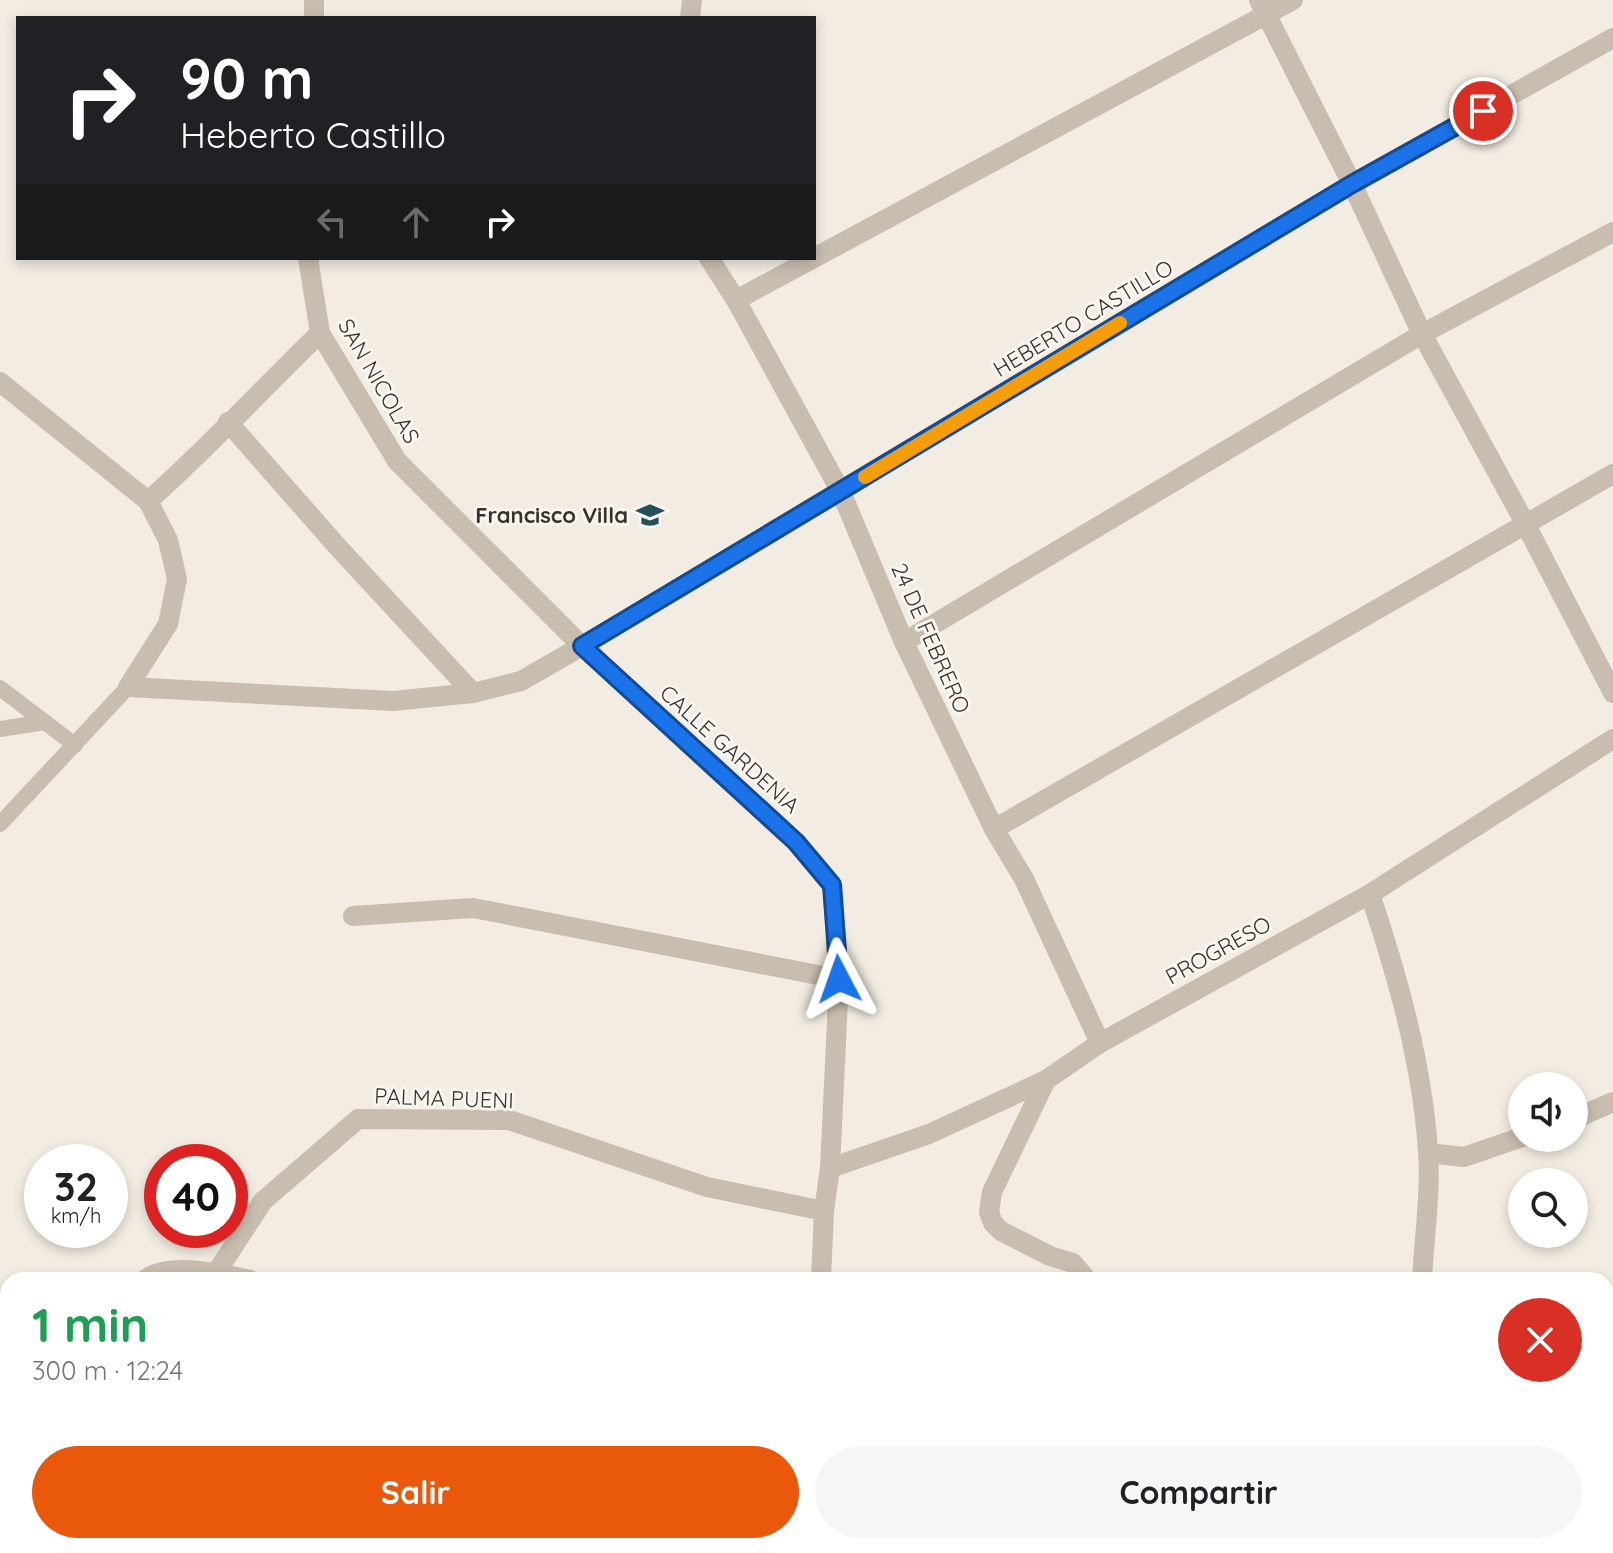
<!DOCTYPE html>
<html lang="es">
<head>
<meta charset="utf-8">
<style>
  :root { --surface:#fff; --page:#f6f6f6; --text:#202124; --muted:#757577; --accent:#ea580c }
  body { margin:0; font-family:Quicksand,sans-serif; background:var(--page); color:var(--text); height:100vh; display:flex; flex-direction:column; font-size:30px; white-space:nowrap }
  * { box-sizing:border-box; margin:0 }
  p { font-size:26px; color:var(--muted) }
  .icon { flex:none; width:44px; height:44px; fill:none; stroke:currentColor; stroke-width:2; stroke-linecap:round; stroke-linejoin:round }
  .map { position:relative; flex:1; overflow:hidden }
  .drawer { position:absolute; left:0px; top:1272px; width:1614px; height:282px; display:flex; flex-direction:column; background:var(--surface); border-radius:24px 24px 0 0; box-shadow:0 4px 12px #0003 }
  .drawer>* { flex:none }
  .hud { position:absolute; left:16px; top:16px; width:800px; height:244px; border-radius:0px; box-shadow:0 4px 12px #0003; background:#202124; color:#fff; overflow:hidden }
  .buttons { position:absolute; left:1508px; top:1072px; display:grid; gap:16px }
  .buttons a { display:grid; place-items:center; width:80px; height:80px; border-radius:50%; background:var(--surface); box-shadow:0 4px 12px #0003; font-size:40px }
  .speed { position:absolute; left:24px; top:1144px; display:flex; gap:16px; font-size:40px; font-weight:700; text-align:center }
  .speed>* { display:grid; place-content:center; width:104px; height:104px; border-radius:50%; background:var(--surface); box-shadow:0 4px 12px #0003; line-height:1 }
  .speed small { font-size:20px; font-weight:400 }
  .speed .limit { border:12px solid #d22; background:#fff; color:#111 }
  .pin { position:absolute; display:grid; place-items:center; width:68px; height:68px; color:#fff; margin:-34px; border:4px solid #fff; border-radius:50%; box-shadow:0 2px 8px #0007 }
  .me { position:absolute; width:88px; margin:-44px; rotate:356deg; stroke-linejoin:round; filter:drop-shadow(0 0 6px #0008) }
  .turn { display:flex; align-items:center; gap:28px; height:168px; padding:0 32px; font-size:36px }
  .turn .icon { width:104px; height:104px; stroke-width:2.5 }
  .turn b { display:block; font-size:56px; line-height:68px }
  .lanes { display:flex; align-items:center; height:76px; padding:0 32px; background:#0003; justify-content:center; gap:40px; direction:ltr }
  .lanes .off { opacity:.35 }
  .round { display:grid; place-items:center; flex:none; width:84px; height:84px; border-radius:42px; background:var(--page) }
  .headline { display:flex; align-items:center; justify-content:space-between; height:136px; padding:0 32px }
  h1 { font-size:48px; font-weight:800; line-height:60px; color:#1e9e55 }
  .action { display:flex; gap:16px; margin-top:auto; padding:16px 32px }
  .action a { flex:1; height:92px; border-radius:48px; background:var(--accent); color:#fff; font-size:32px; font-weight:800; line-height:92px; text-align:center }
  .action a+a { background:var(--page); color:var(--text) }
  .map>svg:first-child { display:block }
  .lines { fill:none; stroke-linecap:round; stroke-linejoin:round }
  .service { stroke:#c9bdaf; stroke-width:16 }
  .minor { stroke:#c9bdaf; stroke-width:20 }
  .tertiary { stroke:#c9bdaf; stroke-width:20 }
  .route-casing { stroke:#114b97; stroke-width:20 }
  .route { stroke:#1a73e8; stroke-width:14 }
  .slow { stroke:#f59e0b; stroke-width:14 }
  .labels { text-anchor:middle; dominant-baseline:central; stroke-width:6; stroke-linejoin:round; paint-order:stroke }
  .street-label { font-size:22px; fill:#39312c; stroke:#f9f5ef }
  .poi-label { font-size:22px; font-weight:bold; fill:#39312c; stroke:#f9f5ef; text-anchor:end }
</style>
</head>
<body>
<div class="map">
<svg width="1613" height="1553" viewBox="0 0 1613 1553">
  <rect width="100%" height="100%" fill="#f2ece2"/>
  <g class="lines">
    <g class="service">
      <path d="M 0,688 L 75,745"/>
      <path d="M 0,729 L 45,722"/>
      <path d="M 0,824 L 128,687"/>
    </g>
    <g class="minor">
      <path d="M 1259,0 L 1352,184 L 1422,334 L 1526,525 L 1613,693"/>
      <path d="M 314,18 L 314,0"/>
      <path d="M 690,18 L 692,0"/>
      <path d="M 308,258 L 320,333 L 397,461 L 582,646 L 521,681 L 473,693 L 393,701 L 128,687 L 168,624 L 177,579 L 168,540 L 148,501 C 208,448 262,389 320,333"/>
      <path d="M 709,258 L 736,300 L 841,492 L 904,642 L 994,829 L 1024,879 L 1100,1043"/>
      <path d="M 736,300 L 1293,0"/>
      <path d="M 0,382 L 148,501"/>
      <path d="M 228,422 L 336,545 L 473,693"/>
      <path d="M 904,642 L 1422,334 L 1613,232"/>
      <path d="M 994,829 L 1613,474"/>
      <path d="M 1370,894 C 1398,978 1422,1062 1428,1151 C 1431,1193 1424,1238 1422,1280"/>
      <path d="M 353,916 L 473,908 L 839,979"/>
      <path d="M 1046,1080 L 992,1192 L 989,1212 L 993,1223 L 1001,1231 L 1050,1256 L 1073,1263 L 1087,1280"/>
      <path d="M 1574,1119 L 1613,1102"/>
      <path d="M 1429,1153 L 1464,1157 L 1522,1137"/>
      <path d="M 830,1168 L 929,1134 L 1046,1080 L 1100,1043 L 1370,894 L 1613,739"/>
      <path d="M 216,1273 L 263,1201 L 358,1119 L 509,1120 L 707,1187 L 824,1211"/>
      <path d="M 145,1280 C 167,1261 223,1274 250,1280"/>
      <path d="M 1606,1410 L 1613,1404"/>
      <path d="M 301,1546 L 301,1553"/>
      <path d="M 1369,1546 L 1370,1553"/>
      <path d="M 1592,1546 L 1597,1553"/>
      <path d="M 40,1553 L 43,1546"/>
      <path d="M 549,1553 L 549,1546"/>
    </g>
    <g class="tertiary">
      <path d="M 821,1280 L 824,1211 L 830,1168 L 839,979 L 832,885 L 796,842 L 582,646 L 1352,184 L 1613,38"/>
      <path d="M 810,1553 L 811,1546"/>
    </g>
  </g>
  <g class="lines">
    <g class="route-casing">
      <path id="route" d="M 839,979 L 832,885 L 796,842 L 582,646 L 1352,184 L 1483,111"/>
    </g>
    <use href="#route" class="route"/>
    <path class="slow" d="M 865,477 L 1120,323"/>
  </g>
  <defs>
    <g id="school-bare" transform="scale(2.16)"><path d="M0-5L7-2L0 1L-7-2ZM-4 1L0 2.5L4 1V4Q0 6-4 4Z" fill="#255057" stroke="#f9f5ef" stroke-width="2.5" paint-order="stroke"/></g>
  </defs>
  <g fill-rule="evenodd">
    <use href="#school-bare" x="650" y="515"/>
  </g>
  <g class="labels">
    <g class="street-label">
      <text transform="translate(1083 318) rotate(-31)">HEBERTO CASTILLO</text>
      <text transform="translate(379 381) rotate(60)">SAN NICOLAS</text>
      <text transform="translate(931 638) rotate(66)">24 DE FEBRERO</text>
      <text transform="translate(730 749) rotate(42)">CALLE GARDENIA</text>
      <text transform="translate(1218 950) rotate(-29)">PROGRESO</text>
      <text transform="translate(444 1098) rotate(2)">PALMA PUENI</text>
    </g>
    <g class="poi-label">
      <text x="628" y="515">Francisco Villa</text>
    </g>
  </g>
</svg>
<div class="buttons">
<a><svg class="icon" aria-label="sound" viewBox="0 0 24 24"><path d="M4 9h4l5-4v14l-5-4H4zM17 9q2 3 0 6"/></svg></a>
<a><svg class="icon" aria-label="search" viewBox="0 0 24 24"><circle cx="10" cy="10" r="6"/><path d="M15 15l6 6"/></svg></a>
</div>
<div class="speed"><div>32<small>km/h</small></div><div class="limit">40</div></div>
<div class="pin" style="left:1483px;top:111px;background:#d93025"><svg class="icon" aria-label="arrive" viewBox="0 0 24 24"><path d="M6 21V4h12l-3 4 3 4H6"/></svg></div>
<svg class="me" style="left:839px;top:979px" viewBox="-20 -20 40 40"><path d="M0-17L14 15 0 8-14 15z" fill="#1a73e8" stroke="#fff" stroke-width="4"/></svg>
<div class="hud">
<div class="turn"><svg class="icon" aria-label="right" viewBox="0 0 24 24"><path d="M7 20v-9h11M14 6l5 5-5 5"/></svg><div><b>90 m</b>Heberto Castillo</div></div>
<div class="lanes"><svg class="icon off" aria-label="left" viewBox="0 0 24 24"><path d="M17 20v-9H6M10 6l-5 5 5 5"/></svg><svg class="icon off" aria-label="ahead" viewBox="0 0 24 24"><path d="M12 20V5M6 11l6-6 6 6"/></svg><svg class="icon" aria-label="right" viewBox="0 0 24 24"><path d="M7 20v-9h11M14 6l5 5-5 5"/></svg></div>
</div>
<section class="drawer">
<div class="headline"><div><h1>1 min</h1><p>300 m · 12:24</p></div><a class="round" style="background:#d93025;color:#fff"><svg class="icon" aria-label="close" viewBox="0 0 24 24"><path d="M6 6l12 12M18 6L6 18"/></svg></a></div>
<div class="action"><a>Salir</a><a>Compartir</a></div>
</section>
</div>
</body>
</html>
